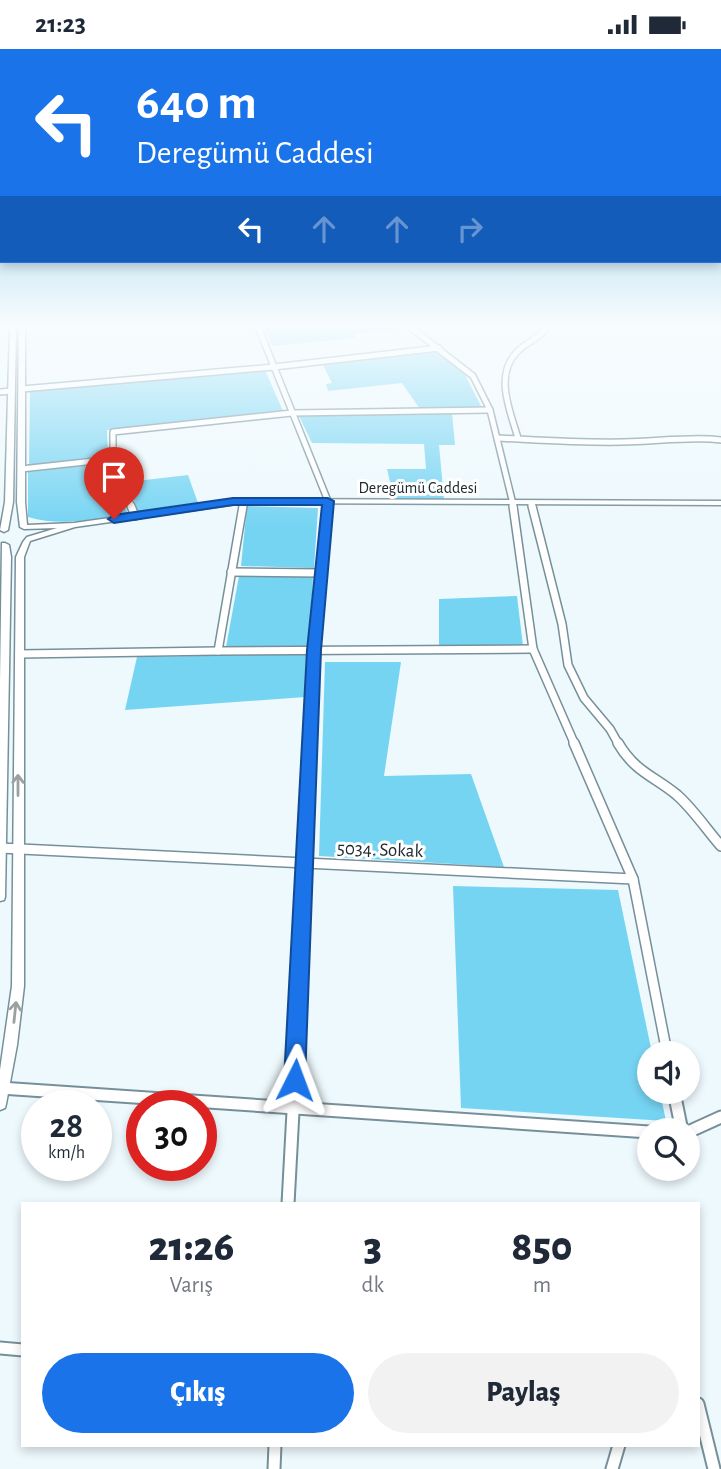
<!DOCTYPE html>
<html lang="tr">
<head>
<meta charset="utf-8">
<style>
  :root { --surface:#fff; --page:#f2f2f3; --text:#1f2937; --muted:#747a83; --accent:#1a73e8 }
  body { margin:0; font-family:"Alegreya Sans",sans-serif; background:var(--page); color:var(--text); height:100vh; display:flex; flex-direction:column; font-size:26px; white-space:nowrap }
  * { box-sizing:border-box; margin:0 }
  p { font-size:23px; color:var(--muted) }
  .icon { flex:none; width:38px; height:38px; fill:none; stroke:currentColor; stroke-width:2; stroke-linecap:round; stroke-linejoin:round }
  .map { position:relative; flex:1; overflow:hidden }
  .panel { position:absolute; left:21px; top:1153px; width:679px; height:245px; display:flex; flex-direction:column; background:var(--surface); border-radius:0px; box-shadow:0 4px 10px #0003 }
  .panel>* { flex:none }
  .banner { position:absolute; left:0px; top:0px; width:721px; height:214px; box-shadow:0 4px 10px #0003; background:#1a73e8; color:#fff; overflow:hidden }
  .controls { position:absolute; left:637px; top:992px; display:grid; gap:14px }
  .controls a { display:grid; place-items:center; width:63px; height:63px; border-radius:50%; background:var(--surface); box-shadow:0 4px 10px #0003; font-size:35px }
  .speed { position:absolute; left:21px; top:1041px; display:flex; gap:14px; font-size:35px; font-weight:700; text-align:center }
  .speed>* { display:grid; place-content:center; width:91px; height:91px; border-radius:50%; background:var(--surface); box-shadow:0 4px 10px #0003; line-height:1 }
  .speed small { font-size:18px; font-weight:400 }
  .speed .limit { border:10px solid #d22; background:#fff; color:#111 }
  .pin { position:absolute; display:grid; place-items:center; width:60px; height:60px; color:#fff; margin:-72px -30px; border-radius:50% 50% 50% 0; rotate:-45deg; box-shadow:0 0 7px #0007 }
  .pin .icon { rotate:45deg }
  .me { position:absolute; width:77px; margin:-38px; rotate:3deg; stroke-linejoin:round; filter:drop-shadow(0 0 5px #0008) }
  .turn { display:flex; align-items:center; gap:24px; height:147px; padding:0 21px; font-size:32px }
  .turn .icon { width:91px; height:91px; stroke-width:2.5 }
  .turn b { display:block; font-size:49px; line-height:60px }
  .lanes { display:flex; align-items:center; height:66px; padding:0 21px; background:#0003; justify-content:center; gap:35px; direction:ltr }
  .lanes .off { opacity:.35 }
  .eta { display:flex; justify-content:space-evenly; align-items:center; height:119px; text-align:center }
  .eta b { font-size:42px; font-weight:800; line-height:49px }
  .button { display:flex; gap:14px; margin-top:auto; padding:14px 21px }
  .button a { flex:1; height:80px; border-radius:42px; background:var(--accent); color:#fff; font-size:28px; font-weight:800; line-height:80px; text-align:center }
  .button a+a { background:var(--page); color:var(--text) }
  .status { display:flex; justify-content:space-between; align-items:center; height:49px; padding:0 35px; background:var(--surface); direction:ltr }
  .status svg { height:19px; fill:currentColor }
  .map>svg:first-child { display:block }
  .green { fill:#76d4f3 }
  .lines { fill:none; stroke-linecap:round; stroke-linejoin:round }
  .minor-far3-casing { stroke:#76909a; stroke-width:8 }
  .minor-far2-casing { stroke:#76909a; stroke-width:10 }
  .minor-far1-casing { stroke:#76909a; stroke-width:12 }
  .minor-casing { stroke:#76909a; stroke-width:15 }
  .tertiary-casing { stroke:#76909a; stroke-width:3 }
  .minor-far3 { stroke:#fff; stroke-width:5 }
  .minor-far2 { stroke:#fff; stroke-width:7 }
  .minor-far1 { stroke:#fff; stroke-width:9 }
  .minor { stroke:#fff; stroke-width:11 }
  .tertiary { fill:#fff; fill-rule:evenodd }
  .oneway { stroke:#9ba0a1 }
  .route { fill:#1a73e8; stroke:#114b97; stroke-width:2 }
  .labels { text-anchor:middle; dominant-baseline:central; stroke-width:6; stroke-linejoin:round; paint-order:stroke }
  .far-street-label { font-size:16px; fill:#202b2f; stroke:#fff }
  .street-label { font-size:19px; fill:#202b2f; stroke:#fff }
</style>
</head>
<body>
<div class="status"><b>21:23</b><svg viewBox="0 0 49 12"><path d="M0 12V9h3v3zM5 12V6h3v6zM10 12V3h3v9zM15 12V0h3v12zM26 1h20v11H26zM47 4h2v5h-2z"/></svg></div>
<div class="map">
<svg width="721" height="1420" viewBox="0 0 721 1420">
  <rect width="100%" height="100%" fill="#eef9fd"/>
  <g class="green">
    <path d="M 264,278 L 400,278 L 402,280 L 354,285 L 355,289 L 272,297 Z"/>
    <path d="M 438,303 L 464,324 L 482,359 L 420,360 L 402,334 L 328,342 L 326,335 L 332,334 L 323,316 Z"/>
    <path d="M 265,321 L 283,362 L 107,381 L 108,407 L 29,418 L 30,343 Z"/>
    <path d="M 452,364 L 455,396 L 439,396 L 444,450 L 394,450 L 387,420 L 426,420 L 424,395 L 312,394 L 299,367 Z"/>
    <path d="M 107,414 L 128,465 C 95,470 61,478 28,468 L 28,423 Z"/>
    <path d="M 188,426 L 198,454 L 138,463 L 128,433 Z"/>
    <path d="M 247,457 L 318,459 L 314,519 L 241,517 Z"/>
    <path d="M 239,527 L 313,528 L 309,597 L 226,598 Z"/>
    <path d="M 517,547 L 523,597 L 439,598 L 439,550 Z"/>
    <path d="M 306,605 L 305,648 L 125,661 L 137,608 Z"/>
    <path d="M 325,613 L 401,613 L 384,727 L 471,725 L 504,818 L 319,807 Z"/>
    <path d="M 453,837 L 618,841 L 652,1004 L 649,1004 L 649,1043 L 660,1043 L 666,1072 L 461,1059 Z"/>
  </g>
  <g class="lines">
    <g class="minor-far3-casing">
      <g id="minor-far3">
        <path d="M 258,278 L 328,452 L 327,459"/>
        <path d="M 410,278 L 473,327 L 490,361 L 514,459"/>
        <path d="M 22,340 L 274,318 L 439,299"/>
        <path d="M 0,343 L 12,342"/>
        <path d="M 497,389 C 539,391 581,394 623,393 C 654,393 691,387 721,391"/>
        <path d="M 518,389 C 510,362 494,326 517,303 C 526,293 539,290 547,278"/>
        <path d="M 21,420 L 113,410"/>
        <path d="M 531,454 L 532,459"/>
        <path d="M 132,459 L 113,410 L 113,383 L 292,364 L 490,361"/>
        <path d="M 243,459 L 244,452"/>
      </g>
    </g>
    <g class="minor-far2-casing">
      <g id="minor-far2">
        <path d="M 131,457 L 135,467"/>
        <path d="M 243,457 L 218,602 L 533,600"/>
        <path d="M 513,457 L 533,600 L 575,696"/>
        <path d="M 532,457 L 562,575 L 568,616 L 584,649 L 610,680 L 619,696"/>
        <path d="M 231,523 L 320,524"/>
        <path d="M 19,605 L 218,602"/>
        <path d="M 310,696 L 314,601 L 328,457"/>
      </g>
    </g>
    <g class="minor-far1-casing">
      <g id="minor-far1">
        <path d="M 574,694 L 633,830 L 667,1004"/>
        <path d="M 618,694 C 635,723 654,727 677,746 C 693,760 707,781 721,797"/>
        <path d="M 0,799 L 633,830"/>
        <path d="M 296,1009 L 311,694"/>
      </g>
    </g>
    <g class="minor-casing">
      <g id="minor">
        <path d="M 0,1039 L 649,1083"/>
        <path d="M 674,1043 L 682,1082"/>
        <path d="M 688,1083 L 721,1068"/>
        <path d="M 288,1155 L 296,1007"/>
        <path d="M 0,1299 L 23,1301"/>
        <path d="M 698,1355 L 714,1420"/>
        <path d="M 274,1420 L 275,1396"/>
        <path d="M 612,1420 L 619,1396"/>
      </g>
    </g>
    <g class="tertiary-casing">
      <g id="tertiary">
        <path d="M 10,278 L 16,278 L 13,453 L 8,481 L 4,483 L 0,481 L 5,453 Z"/>
        <path d="M 19,278 L 25,278 L 25,453 L 27,476 L 74,474 L 244,450 L 721,452 L 721,456 L 244,454 L 75,478 L 30,492 L 24,508 L 24,937 L 17,996 L 6,1055 L 5,1059 L 0,1061 L 0,1021 L 12,937 L 16,508 L 23,493 L 27,488 L 57,479 L 24,480 L 20,478 L 17,453 Z"/>
        <path d="M 2,494 L 5,494 L 9,496 L 11,508 L 5,848 L 4,851 L 0,852 L 0,632 Z"/>
      </g>
    </g>
    <use href="#minor-far3" class="minor-far3"/>
    <use href="#minor-far2" class="minor-far2"/>
    <use href="#minor-far1" class="minor-far1"/>
    <use href="#minor" class="minor"/>
    <use href="#tertiary" class="tertiary"/>
  </g>
  <defs><path id="oneway-shaft" d="M-6 0H5M1.5-3L5.5 0L1.5 3" fill="none" stroke-width="1.6" stroke-linecap="round" stroke-linejoin="round" transform="scale(1.75)"/></defs>
  <g class="oneway">
    <use href="#oneway-shaft" transform="translate(18 736) rotate(-90)"/>
    <use href="#oneway-shaft" transform="translate(15 963) rotate(-84)"/>
  </g>
  <linearGradient id="sky" x2="0" y2="1"><stop stop-color="#68b4e0"/><stop offset="0.58" stop-color="#f7fcfe"/><stop offset="1" stop-color="#f7fcfe" stop-opacity="0"/></linearGradient>
  <rect width="721" height="477" fill="url(#sky)"/>
  <path class="route" d="M 233,449 L 328,449 L 334,452 L 321,601 L 305,1031 L 302,1037 L 295,1040 L 287,1037 L 284,1031 L 307,601 L 322,456 L 233,456 L 114,474 L 108,470 L 114,466 Z"/>
  <g class="labels">
    <g class="far-street-label">
      <text x="418" y="439">Deregümü Caddesi</text>
    </g>
    <g class="street-label">
      <text transform="translate(380 801) rotate(2)">5034. Sokak</text>
    </g>
  </g>
</svg>
<div class="controls">
<a><svg class="icon" aria-label="sound" viewBox="0 0 24 24"><path d="M4 9h4l5-4v14l-5-4H4zM17 9q2 3 0 6"/></svg></a>
<a><svg class="icon" aria-label="search" viewBox="0 0 24 24"><circle cx="10" cy="10" r="6"/><path d="M15 15l6 6"/></svg></a>
</div>
<div class="speed"><div>28<small>km/h</small></div><div class="limit">30</div></div>
<div class="pin" style="left:114px;top:470px;background:#d93025"><svg class="icon" aria-label="arrive" viewBox="0 0 24 24"><path d="M6 21V4h12l-3 4 3 4H6"/></svg></div>
<svg class="me" style="left:295px;top:1031px" viewBox="-20 -20 40 40"><path d="M0-17L14 15 0 8-14 15z" fill="#1a73e8" stroke="#fff" stroke-width="4"/></svg>
<div class="banner">
<div class="turn"><svg class="icon" aria-label="left" viewBox="0 0 24 24"><path d="M17 20v-9H6M10 6l-5 5 5 5"/></svg><div><b>640 m</b>Deregümü Caddesi</div></div>
<div class="lanes"><svg class="icon" aria-label="left" viewBox="0 0 24 24"><path d="M17 20v-9H6M10 6l-5 5 5 5"/></svg><svg class="icon off" aria-label="ahead" viewBox="0 0 24 24"><path d="M12 20V5M6 11l6-6 6 6"/></svg><svg class="icon off" aria-label="ahead" viewBox="0 0 24 24"><path d="M12 20V5M6 11l6-6 6 6"/></svg><svg class="icon off" aria-label="right" viewBox="0 0 24 24"><path d="M7 20v-9h11M14 6l5 5-5 5"/></svg></div>
</div>
<section class="panel">
<div class="eta">
<div><b>21:26</b><p>Varış</p></div>
<div><b>3</b><p>dk</p></div>
<div><b>850</b><p>m</p></div>
</div>
<div class="button"><a>Çıkış</a><a>Paylaş</a></div>
</section>
</div>
</body>
</html>
